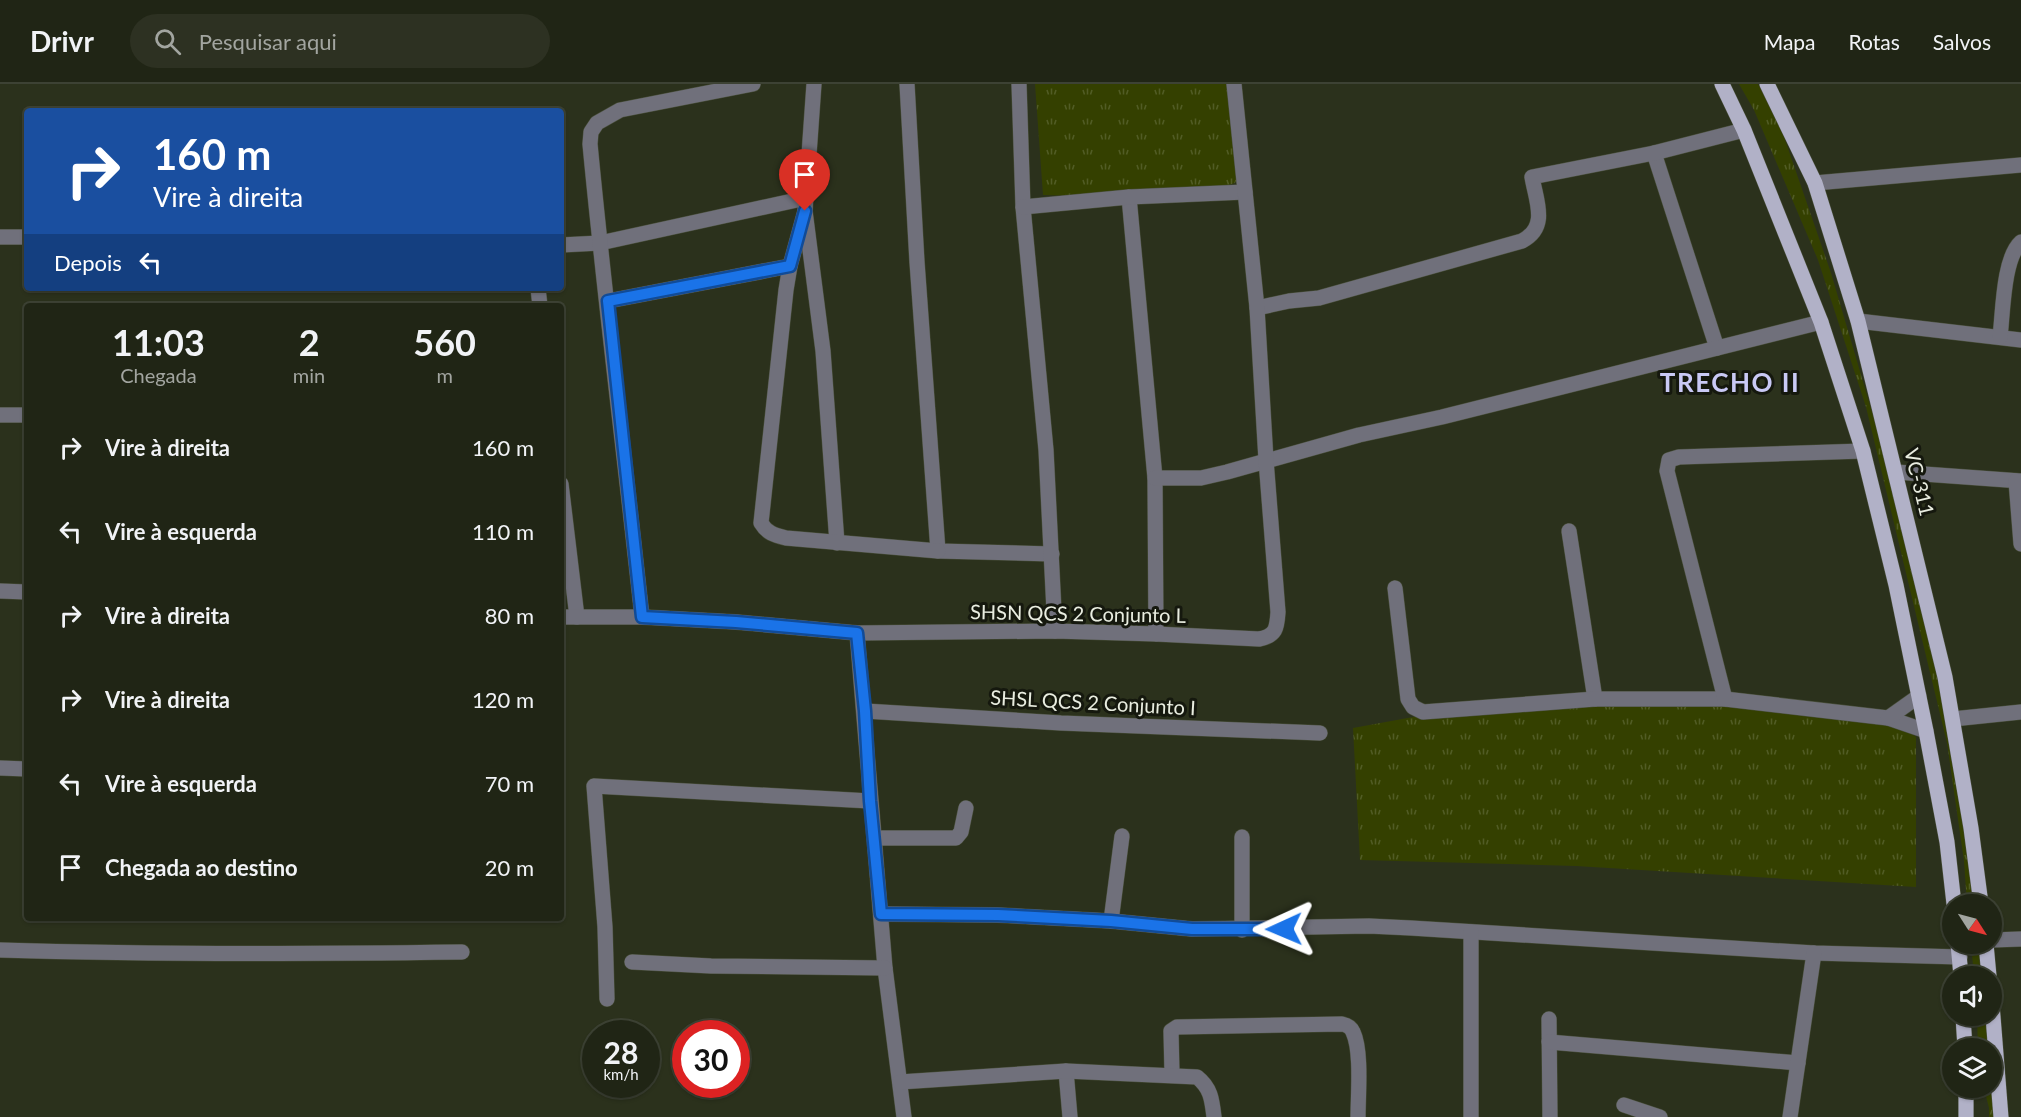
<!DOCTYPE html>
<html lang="pt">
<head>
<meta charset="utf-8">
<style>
  :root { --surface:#202515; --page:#2d3122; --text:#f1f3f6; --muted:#a2a5a0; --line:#3d4234 }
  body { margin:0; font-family:Lato,sans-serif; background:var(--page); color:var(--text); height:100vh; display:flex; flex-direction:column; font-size:22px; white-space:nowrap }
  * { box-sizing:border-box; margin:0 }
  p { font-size:20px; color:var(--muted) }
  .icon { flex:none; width:33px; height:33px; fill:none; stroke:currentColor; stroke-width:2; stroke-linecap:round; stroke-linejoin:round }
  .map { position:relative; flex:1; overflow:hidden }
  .panel { position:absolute; left:24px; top:219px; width:540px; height:618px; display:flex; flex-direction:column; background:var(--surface); border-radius:6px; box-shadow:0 2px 4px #0004,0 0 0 2px var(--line) }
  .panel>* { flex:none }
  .banner { position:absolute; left:24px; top:24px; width:540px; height:183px; border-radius:6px; box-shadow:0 2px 4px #0004,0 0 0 2px var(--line); background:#1a4fa0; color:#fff; overflow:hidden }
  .needle { width:39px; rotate:126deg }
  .tools { position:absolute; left:1942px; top:810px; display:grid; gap:12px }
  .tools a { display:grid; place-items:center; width:60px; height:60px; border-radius:50%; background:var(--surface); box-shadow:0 2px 4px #0004,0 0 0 2px var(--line); font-size:30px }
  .speed { position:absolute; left:582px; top:936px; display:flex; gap:12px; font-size:30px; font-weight:700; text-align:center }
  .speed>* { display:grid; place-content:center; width:78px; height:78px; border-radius:50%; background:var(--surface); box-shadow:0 2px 4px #0004,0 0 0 2px var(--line); line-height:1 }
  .speed small { font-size:15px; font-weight:400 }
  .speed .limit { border:9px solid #d22; background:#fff; color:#111 }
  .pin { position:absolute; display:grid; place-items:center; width:51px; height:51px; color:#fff; margin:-62px -26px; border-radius:50% 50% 50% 0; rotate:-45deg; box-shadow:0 0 6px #0007 }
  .pin .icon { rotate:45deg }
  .me { position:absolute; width:66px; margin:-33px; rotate:269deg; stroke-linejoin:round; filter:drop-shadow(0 0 4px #0008) }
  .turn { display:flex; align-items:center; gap:21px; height:126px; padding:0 30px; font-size:27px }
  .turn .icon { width:78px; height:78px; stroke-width:2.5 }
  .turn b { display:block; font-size:42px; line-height:51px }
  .then { display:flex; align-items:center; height:57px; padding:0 30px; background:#0003; gap:12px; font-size:22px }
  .eta { display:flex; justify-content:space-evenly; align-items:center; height:102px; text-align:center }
  .eta b { font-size:36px; font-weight:700; line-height:42px }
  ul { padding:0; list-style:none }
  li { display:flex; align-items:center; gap:18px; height:84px; padding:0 30px }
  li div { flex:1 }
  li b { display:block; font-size:22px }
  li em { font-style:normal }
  header { display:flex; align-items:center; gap:36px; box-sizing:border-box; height:84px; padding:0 30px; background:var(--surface); border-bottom:2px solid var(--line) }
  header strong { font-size:28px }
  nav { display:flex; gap:33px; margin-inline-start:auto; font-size:21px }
  .search { width:420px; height:54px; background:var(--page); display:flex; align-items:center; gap:15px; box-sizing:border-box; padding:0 21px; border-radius:33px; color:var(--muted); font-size:22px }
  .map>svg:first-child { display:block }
  .grass { fill:url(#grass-tufts) }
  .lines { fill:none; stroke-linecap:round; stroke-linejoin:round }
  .minor-casing { stroke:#494f3b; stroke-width:16 }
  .major-casing { stroke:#494f3b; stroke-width:16 }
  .minor { stroke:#70707b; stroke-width:15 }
  .major { stroke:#b1b1c7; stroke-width:15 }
  .route-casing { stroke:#114b97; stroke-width:15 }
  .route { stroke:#1a73e8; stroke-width:10 }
  .labels { text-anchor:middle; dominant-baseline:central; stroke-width:6; stroke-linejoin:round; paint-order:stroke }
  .street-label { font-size:20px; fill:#e9ede0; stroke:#15180e }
  .district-label { font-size:26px; font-weight:bold; letter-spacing:1.5px; fill:#c9c9f5; stroke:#15180e }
</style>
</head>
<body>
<header>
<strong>Drivr</strong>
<div class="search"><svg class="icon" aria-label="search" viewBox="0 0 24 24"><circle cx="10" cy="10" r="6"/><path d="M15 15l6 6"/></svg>Pesquisar aqui</div>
<nav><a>Mapa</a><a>Rotas</a><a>Salvos</a></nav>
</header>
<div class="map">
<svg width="2021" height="1033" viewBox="0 0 2021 1033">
  <defs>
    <pattern id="grass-tufts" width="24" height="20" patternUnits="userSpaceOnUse" patternTransform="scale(1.5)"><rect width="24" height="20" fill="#344000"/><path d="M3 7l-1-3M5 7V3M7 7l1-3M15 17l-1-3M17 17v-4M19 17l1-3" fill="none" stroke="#515c25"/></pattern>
  </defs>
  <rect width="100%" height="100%" fill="#2b311c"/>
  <g class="grass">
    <path d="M 1035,0 L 1234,0 L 1240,89 L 1235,99 L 1222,103 L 1078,112 L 1043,111 Z"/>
    <path d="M 1739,0 L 1758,0 L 1782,47 L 1831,189 L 1887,379 L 1924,526 L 1967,734 L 1974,820 L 1967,820 L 1964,777 L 1947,659 L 1866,323 L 1818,176 L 1754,26 Z"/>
    <path d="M 1725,615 L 1888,634 L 1916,653 L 1916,803 L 1576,782 L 1360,776 L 1353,644 L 1435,629 Z"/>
    <path d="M 1971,860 L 1978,860 L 1981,892 L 1974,892 Z"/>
    <path d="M 1977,932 L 1985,932 L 1994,971 L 1998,1033 L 1989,1033 L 1989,1024 L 1984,1004 L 1992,1004 L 1992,964 L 1978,964 Z"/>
  </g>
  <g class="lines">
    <g class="minor-casing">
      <g id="minor">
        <path d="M 814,0 L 805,127 L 823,267 L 837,459"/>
        <path d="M 907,0 L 917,178 L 938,467 L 1052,470"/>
        <path d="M 1019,0 L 1023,123 L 1046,366 L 1055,547"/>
        <path d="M 1654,69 L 1717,264"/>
        <path d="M 1815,99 L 2021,81"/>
        <path d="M 1129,113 L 1155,394 L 1156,550"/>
        <path d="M 1023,123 L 1129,113 L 1245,108"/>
        <path d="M 805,127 L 790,182 L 786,206 L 761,439 C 767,449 774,451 786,454 L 938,467"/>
        <path d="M 0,153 L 27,153"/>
        <path d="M 561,161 L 600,159 L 806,114"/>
        <path d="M 538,204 L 540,222"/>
        <path d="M 608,217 L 790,182"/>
        <path d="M 1257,224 L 1289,217 L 1319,214 L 1522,157 C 1549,143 1536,117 1532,93 L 1654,69 L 1744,46"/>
        <path d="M 1858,237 L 2021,256"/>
        <path d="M 2000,253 C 2003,229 2003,174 2021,158"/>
        <path d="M 0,331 L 27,331"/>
        <path d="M 1896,388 L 2021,397"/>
        <path d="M 1155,394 L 1201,394 L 1227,388 L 1359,351 L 1442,333 L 1821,238"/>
        <path d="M 2016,397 L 2021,460"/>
        <path d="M 561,400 L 577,533"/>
        <path d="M 1569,447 L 1595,615"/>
        <path d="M 1395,504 L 1408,615 L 1413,623 L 1423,628 L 1595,615 L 1725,615 L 1888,634 L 1926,647"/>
        <path d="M 0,507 L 27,508"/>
        <path d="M 561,533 L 642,533 L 736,538 L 857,549 L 1055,547 L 1156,550 L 1259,555 C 1276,552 1277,544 1278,528 L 1266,376 L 1257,224 L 1234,0"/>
        <path d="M 642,533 C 625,375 605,218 590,60 L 591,48 L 597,39 L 620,26 L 753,0"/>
        <path d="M 857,549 L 885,884 L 904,1033"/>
        <path d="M 1725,615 L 1667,387 L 1669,376 L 1679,373 L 1863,367"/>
        <path d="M 865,627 L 1061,639 L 1320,649"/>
        <path d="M 1888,634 L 1919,612"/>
        <path d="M 1953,635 L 2021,628"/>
        <path d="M 0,684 L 27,685"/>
        <path d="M 875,754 L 956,754 L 961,748 L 966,724"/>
        <path d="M 881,830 L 997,831 L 1111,837 L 1192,845 L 1369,842 L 1411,844 L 1814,869 L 1960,873"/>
        <path d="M 1111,837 L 1122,752"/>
        <path d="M 1242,846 L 1242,753"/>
        <path d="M 1992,856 L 2021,855"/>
        <path d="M 0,866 C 154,871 308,870 462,868"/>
        <path d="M 632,878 L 711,882 L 885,884"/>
        <path d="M 607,915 L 605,843 L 594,702 L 870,717"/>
        <path d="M 1549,935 L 1550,1033"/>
        <path d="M 1549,958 L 1798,979"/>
        <path d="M 1066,987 L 1070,1033"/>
        <path d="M 1172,990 L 1171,947 L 1177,943 L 1342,940 C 1347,941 1351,943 1353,948 C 1362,967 1358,1011 1358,1033"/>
        <path d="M 900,998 L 1066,987 L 1197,993 C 1211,1004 1212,1016 1214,1033"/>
        <path d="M 1624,1021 L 1660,1033"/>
        <path d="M 1471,1033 L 1471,848"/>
        <path d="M 1790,1033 L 1814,869"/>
      </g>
    </g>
    <g class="major-casing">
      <g id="major">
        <path d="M 1722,0 L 1744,46 L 1821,238 L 1863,367 L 1896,501 L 1926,647 L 1947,758 L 1954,820"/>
        <path d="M 1767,0 L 1815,99 L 1858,237 L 1945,593 L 1971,744 L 1981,820"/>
        <path d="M 1958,860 L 1961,892"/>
        <path d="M 1986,860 L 1989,892"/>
        <path d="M 1992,920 L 2001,1033"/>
        <path d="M 1963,932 L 1965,964"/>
        <path d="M 1966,1033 L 1966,1004"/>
      </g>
    </g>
    <use href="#minor" class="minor"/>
    <use href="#major" class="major"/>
  </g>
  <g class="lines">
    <g class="route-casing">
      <path id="route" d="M 805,127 L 790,182 L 608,217 L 642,533 L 736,538 L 857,549 L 865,627 L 870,717 L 881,830 L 998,831 L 1111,837 L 1192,845 L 1284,845"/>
    </g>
    <use href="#route" class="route"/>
  </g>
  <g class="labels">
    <g class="street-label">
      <text transform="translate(1920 398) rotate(76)">VC-311</text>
      <text transform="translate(1078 529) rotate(1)">SHSN QCS 2 Conjunto L</text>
      <text transform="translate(1093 618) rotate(3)">SHSL QCS 2 Conjunto I</text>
    </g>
    <g class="district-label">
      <text x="1730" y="298">TRECHO II</text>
    </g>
  </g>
</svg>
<div class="tools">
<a><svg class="needle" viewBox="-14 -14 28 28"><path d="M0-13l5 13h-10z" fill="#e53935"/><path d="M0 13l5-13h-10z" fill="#a2a5a0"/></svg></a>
<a><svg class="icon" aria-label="sound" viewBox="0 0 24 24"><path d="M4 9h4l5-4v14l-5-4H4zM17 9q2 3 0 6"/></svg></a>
<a><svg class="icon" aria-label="layers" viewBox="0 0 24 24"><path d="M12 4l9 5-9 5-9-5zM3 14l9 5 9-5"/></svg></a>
</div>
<div class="speed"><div>28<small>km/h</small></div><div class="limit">30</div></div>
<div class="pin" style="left:805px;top:127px;background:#d93025"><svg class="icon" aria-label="arrive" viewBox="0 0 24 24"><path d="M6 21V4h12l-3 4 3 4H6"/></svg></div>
<svg class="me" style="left:1284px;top:845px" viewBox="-20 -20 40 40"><path d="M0-17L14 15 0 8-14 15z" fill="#1a73e8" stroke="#fff" stroke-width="4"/></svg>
<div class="banner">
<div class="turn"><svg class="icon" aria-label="right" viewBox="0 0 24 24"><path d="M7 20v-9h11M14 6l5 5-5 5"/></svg><div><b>160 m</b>Vire à direita</div></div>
<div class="then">Depois<svg class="icon" aria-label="left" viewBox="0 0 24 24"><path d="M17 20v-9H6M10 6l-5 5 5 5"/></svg></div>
</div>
<section class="panel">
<div class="eta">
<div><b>11:03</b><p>Chegada</p></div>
<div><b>2</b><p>min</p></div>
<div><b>560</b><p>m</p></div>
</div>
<ul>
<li><svg class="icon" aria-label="right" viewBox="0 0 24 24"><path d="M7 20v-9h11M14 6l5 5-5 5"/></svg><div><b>Vire à direita</b></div><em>160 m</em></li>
<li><svg class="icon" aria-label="left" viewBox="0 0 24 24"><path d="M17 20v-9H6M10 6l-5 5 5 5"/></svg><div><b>Vire à esquerda</b></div><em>110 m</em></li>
<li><svg class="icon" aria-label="right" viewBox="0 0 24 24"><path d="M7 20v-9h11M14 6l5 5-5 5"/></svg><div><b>Vire à direita</b></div><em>80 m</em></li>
<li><svg class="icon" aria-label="right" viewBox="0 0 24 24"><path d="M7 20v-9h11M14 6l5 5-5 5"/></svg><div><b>Vire à direita</b></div><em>120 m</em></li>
<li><svg class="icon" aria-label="left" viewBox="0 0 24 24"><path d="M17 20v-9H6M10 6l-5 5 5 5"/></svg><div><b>Vire à esquerda</b></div><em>70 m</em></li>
<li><svg class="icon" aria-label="arrive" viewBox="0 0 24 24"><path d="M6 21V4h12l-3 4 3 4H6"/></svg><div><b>Chegada ao destino</b></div><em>20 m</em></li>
</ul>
</section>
</div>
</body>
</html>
